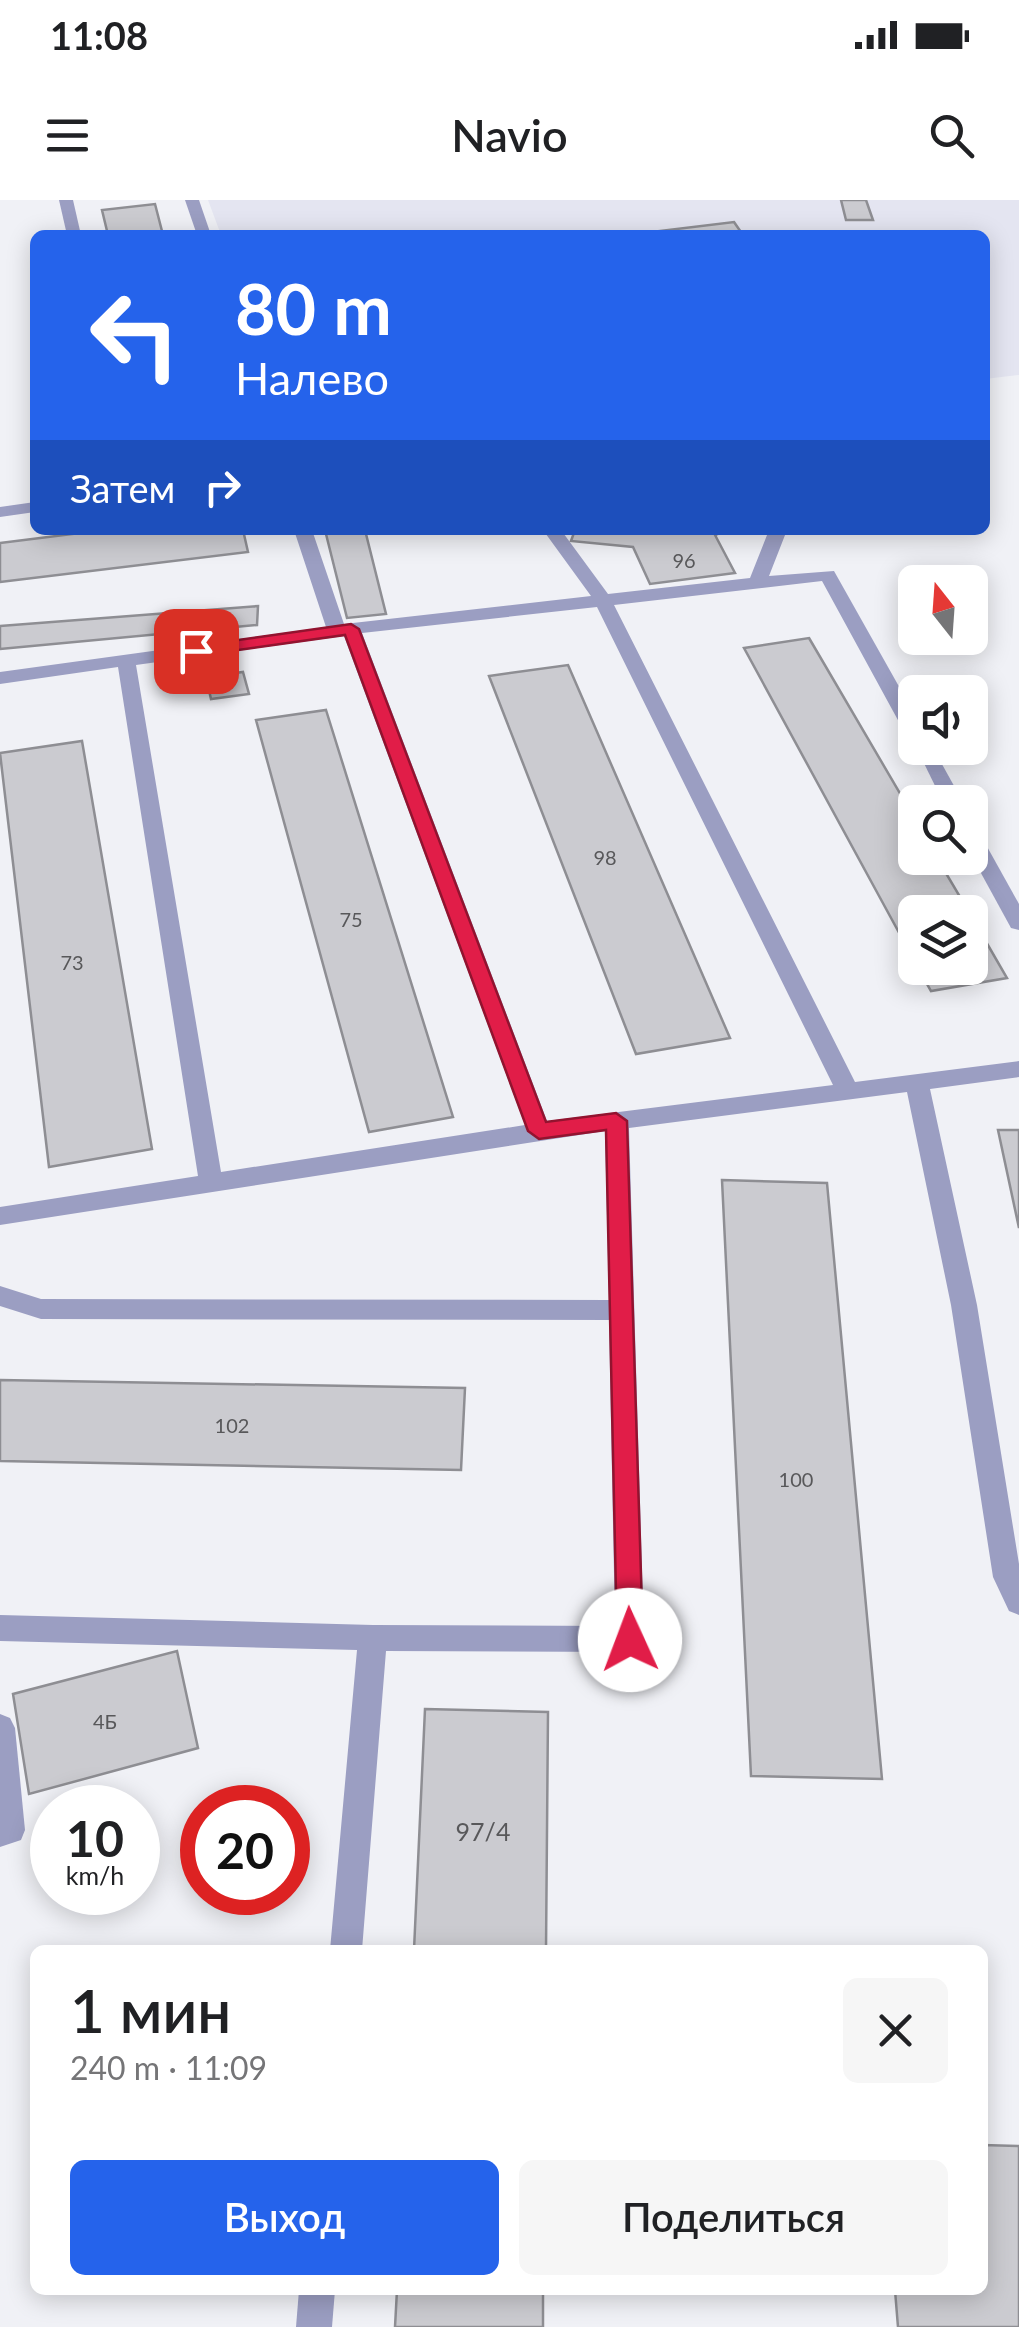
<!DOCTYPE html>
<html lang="ru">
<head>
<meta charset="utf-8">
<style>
  :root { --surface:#fff; --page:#f6f6f6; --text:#202124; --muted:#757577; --accent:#2563eb }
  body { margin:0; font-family:Lato,sans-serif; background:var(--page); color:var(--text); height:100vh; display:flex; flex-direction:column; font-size:38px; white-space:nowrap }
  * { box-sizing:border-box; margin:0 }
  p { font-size:32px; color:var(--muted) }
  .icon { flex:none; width:55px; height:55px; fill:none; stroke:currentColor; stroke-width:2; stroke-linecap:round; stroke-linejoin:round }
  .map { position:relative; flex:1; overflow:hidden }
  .sheet { position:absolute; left:30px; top:1745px; width:958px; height:350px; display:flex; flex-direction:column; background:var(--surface); border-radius:15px; box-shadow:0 5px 25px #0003 }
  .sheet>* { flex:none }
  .hud { position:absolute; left:30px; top:30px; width:960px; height:305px; border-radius:15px; box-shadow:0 5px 25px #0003; background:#2563eb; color:#fff; overflow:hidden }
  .needle { width:65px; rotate:343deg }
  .tools { position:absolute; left:898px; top:365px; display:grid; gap:20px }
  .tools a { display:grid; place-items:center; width:90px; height:90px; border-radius:15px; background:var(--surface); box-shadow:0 5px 25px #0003; font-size:50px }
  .speed { position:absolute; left:30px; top:1585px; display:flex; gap:20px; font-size:50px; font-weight:700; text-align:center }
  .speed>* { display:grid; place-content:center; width:130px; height:130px; border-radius:50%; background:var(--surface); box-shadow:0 5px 25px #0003; line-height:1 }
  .speed small { font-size:25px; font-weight:400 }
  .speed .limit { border:15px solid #d22; background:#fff; color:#111 }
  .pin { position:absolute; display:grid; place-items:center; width:85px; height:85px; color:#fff; margin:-42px; border-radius:20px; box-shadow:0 5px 15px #0006 }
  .me { position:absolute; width:110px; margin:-55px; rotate:358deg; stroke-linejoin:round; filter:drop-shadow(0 0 8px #0008) }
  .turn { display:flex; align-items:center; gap:35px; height:210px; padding:0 40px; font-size:45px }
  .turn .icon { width:130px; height:130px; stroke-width:2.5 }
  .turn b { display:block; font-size:70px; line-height:85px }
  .then { display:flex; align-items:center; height:95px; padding:0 40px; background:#0003; gap:20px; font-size:38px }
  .round { display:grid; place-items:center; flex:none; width:105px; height:105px; border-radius:15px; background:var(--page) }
  .headline { display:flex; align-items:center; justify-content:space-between; height:170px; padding:0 40px }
  h1 { font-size:60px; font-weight:600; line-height:75px }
  .cta { display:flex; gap:20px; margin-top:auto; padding:20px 40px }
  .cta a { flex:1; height:115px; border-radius:15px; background:var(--accent); color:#fff; font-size:40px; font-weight:600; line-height:115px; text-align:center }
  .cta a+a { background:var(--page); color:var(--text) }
  .status { display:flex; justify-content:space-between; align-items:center; height:70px; padding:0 50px; background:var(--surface); direction:ltr }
  .status svg { height:28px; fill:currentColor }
  header { display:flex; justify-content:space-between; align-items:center; height:130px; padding:0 40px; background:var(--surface); font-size:45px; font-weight:600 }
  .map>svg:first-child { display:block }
  .built { fill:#e4e5f1 }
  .building { fill:#cbcbd0; stroke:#8e8e93; stroke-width:2.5 }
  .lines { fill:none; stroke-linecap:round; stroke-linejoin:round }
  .lane { fill:#9b9ec2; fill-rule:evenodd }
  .route { fill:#e11d48; stroke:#92132f; stroke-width:2.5 }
  .labels { text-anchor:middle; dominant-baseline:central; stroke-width:8; stroke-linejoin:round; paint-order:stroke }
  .number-label { font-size:20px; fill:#58585a }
  .near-number-label { font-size:25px; fill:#58585a }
</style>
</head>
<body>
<div class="status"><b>11:08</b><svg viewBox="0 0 49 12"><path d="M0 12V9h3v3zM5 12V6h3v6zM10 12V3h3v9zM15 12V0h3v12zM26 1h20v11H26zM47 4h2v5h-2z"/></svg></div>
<header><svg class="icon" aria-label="menu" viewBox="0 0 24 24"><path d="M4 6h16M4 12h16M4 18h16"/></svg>Navio<svg class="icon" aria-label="search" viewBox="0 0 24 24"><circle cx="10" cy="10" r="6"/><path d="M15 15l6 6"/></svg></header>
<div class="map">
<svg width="1019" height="2127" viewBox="0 0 1019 2127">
  <rect width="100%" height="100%" fill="#f0f1f6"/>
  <path class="built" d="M 208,0 L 1019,0 L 1019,175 L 985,179 L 985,35 L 221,35 Z"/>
  <g class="building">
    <path d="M 841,0 L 866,0 L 873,20 L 846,20 Z"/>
    <path d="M 155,4 L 163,35 L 108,35 L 102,10 Z"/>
    <path d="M 734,22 L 743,35 L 627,35 Z"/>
    <path d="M 104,330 L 243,330 L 248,352 L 0,382 L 0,343 Z"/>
    <path d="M 325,330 L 365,330 L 386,414 L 347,418 Z"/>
    <path d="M 575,330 L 727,330 L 715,335 L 735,373 L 650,384 L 633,347 L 571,341 Z"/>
    <path d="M 258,406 L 257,425 L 0,449 L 0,426 Z"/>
    <path d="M 809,438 L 915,619 L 915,658 L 937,658 L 969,712 L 915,712 L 915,762 L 744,448 Z"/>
    <path d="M 568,465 L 730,838 L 636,854 L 489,476 Z"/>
    <path d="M 243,472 L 249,494 L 211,499 L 206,477 Z"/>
    <path d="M 326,510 L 453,917 L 369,932 L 256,520 Z"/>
    <path d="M 82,541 L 152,949 L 49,967 L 0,553 Z"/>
    <path d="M 970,714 L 1007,778 L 931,791 L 918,768 L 970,768 Z"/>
    <path d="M 998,930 L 1019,930 L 1019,1028 Z"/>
    <path d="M 722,980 L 827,983 L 882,1579 L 751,1576 Z"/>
    <path d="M 0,1180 L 465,1188 L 461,1270 L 0,1261 Z"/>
    <path d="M 177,1451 L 198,1548 L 29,1594 L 13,1494 Z"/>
    <path d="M 425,1509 L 548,1512 L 546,1750 L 414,1750 Z"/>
    <path d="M 982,1945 L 1019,1946 L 1019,2127 L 898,2127 L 895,2090 L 982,2090 Z"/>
    <path d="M 397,2090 L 543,2090 L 543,2127 L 395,2127 Z"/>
  </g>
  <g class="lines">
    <g class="lane">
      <path d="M 59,0 L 73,0 L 81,35 L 67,35 Z"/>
      <path d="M 185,0 L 199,0 L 211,35 L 197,35 Z"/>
      <path d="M 35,302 L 35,312 L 0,317 L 0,307 Z"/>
      <path d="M 294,330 L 312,330 L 344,424 L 591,396 L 543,330 L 561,330 L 608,394 L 750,378 L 769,330 L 787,330 L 769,376 L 834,371 L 915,515 L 915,539 L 905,533 L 822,381 L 614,405 L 855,882 L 1019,861 L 1019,877 L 930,889 L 977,1105 L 1019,1364 L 1019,1415 L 1009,1411 L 993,1377 L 951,1105 L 907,892 L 629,928 L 644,1439 L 640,1448 L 630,1452 L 386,1451 L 362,1750 L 330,1750 L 357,1450 L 0,1441 L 0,1415 L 373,1425 L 615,1426 L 609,1120 L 41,1119 L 0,1106 L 0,1086 L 41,1099 L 609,1100 L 605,931 L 0,1025 L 0,1007 L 198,976 L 118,467 L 0,484 L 0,472 L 326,427 ZM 597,407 L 833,885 L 547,921 L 362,433 ZM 337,437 L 344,436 L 525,925 L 221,972 L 136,465 Z"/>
      <path d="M 915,545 L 933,548 L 963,602 L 943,602 Z"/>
      <path d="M 970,627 L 980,634 L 1019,704 L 1019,730 L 1011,728 L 970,653 Z"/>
      <path d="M 0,1514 L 10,1518 L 15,1528 L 25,1630 L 21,1640 L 0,1647 Z"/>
      <path d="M 299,2090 L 335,2090 L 332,2127 L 296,2127 Z"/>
    </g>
  </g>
  <path class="route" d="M 351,424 L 359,429 L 546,922 L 616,913 L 627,921 L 643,1440 L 639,1448 L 630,1451 L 621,1448 L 617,1440 L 606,930 L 539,939 L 528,931 L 345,435 L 196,456 L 187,451 L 196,446 Z"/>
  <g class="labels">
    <g class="number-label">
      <text x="684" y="360">96</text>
      <text x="605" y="657">98</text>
      <text x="351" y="719">75</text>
      <text x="72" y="762">73</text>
      <text x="232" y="1225">102</text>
      <text x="796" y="1279">100</text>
      <text x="105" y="1521">4Б</text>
    </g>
    <g class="near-number-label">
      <text x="483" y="1631">97/4</text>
    </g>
  </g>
</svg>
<div class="tools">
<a><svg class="needle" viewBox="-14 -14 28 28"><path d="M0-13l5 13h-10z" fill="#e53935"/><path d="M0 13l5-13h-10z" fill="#757577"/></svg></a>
<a><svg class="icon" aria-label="sound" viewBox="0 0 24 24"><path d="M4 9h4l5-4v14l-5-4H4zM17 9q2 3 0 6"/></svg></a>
<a><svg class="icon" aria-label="search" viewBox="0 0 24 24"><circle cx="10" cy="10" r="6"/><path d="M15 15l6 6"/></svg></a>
<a><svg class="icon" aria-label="layers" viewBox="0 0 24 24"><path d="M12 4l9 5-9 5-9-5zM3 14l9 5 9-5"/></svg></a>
</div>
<div class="speed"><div>10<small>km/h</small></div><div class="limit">20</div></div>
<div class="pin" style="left:196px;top:451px;background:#d93025"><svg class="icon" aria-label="arrive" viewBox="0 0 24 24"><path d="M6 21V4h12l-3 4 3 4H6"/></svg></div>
<svg class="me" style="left:630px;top:1440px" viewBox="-20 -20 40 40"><circle r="19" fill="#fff"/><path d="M0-13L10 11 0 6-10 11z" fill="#e11d48"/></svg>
<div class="hud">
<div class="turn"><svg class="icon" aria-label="left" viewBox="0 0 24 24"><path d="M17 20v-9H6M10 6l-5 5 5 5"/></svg><div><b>80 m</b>Налево</div></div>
<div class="then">Затем<svg class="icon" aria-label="right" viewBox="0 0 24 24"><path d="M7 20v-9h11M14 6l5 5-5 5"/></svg></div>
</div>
<section class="sheet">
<div class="headline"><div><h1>1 мин</h1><p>240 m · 11:09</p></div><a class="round"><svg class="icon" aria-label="close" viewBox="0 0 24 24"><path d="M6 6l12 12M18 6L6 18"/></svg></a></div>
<div class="cta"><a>Выход</a><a>Поделиться</a></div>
</section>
</div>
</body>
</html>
